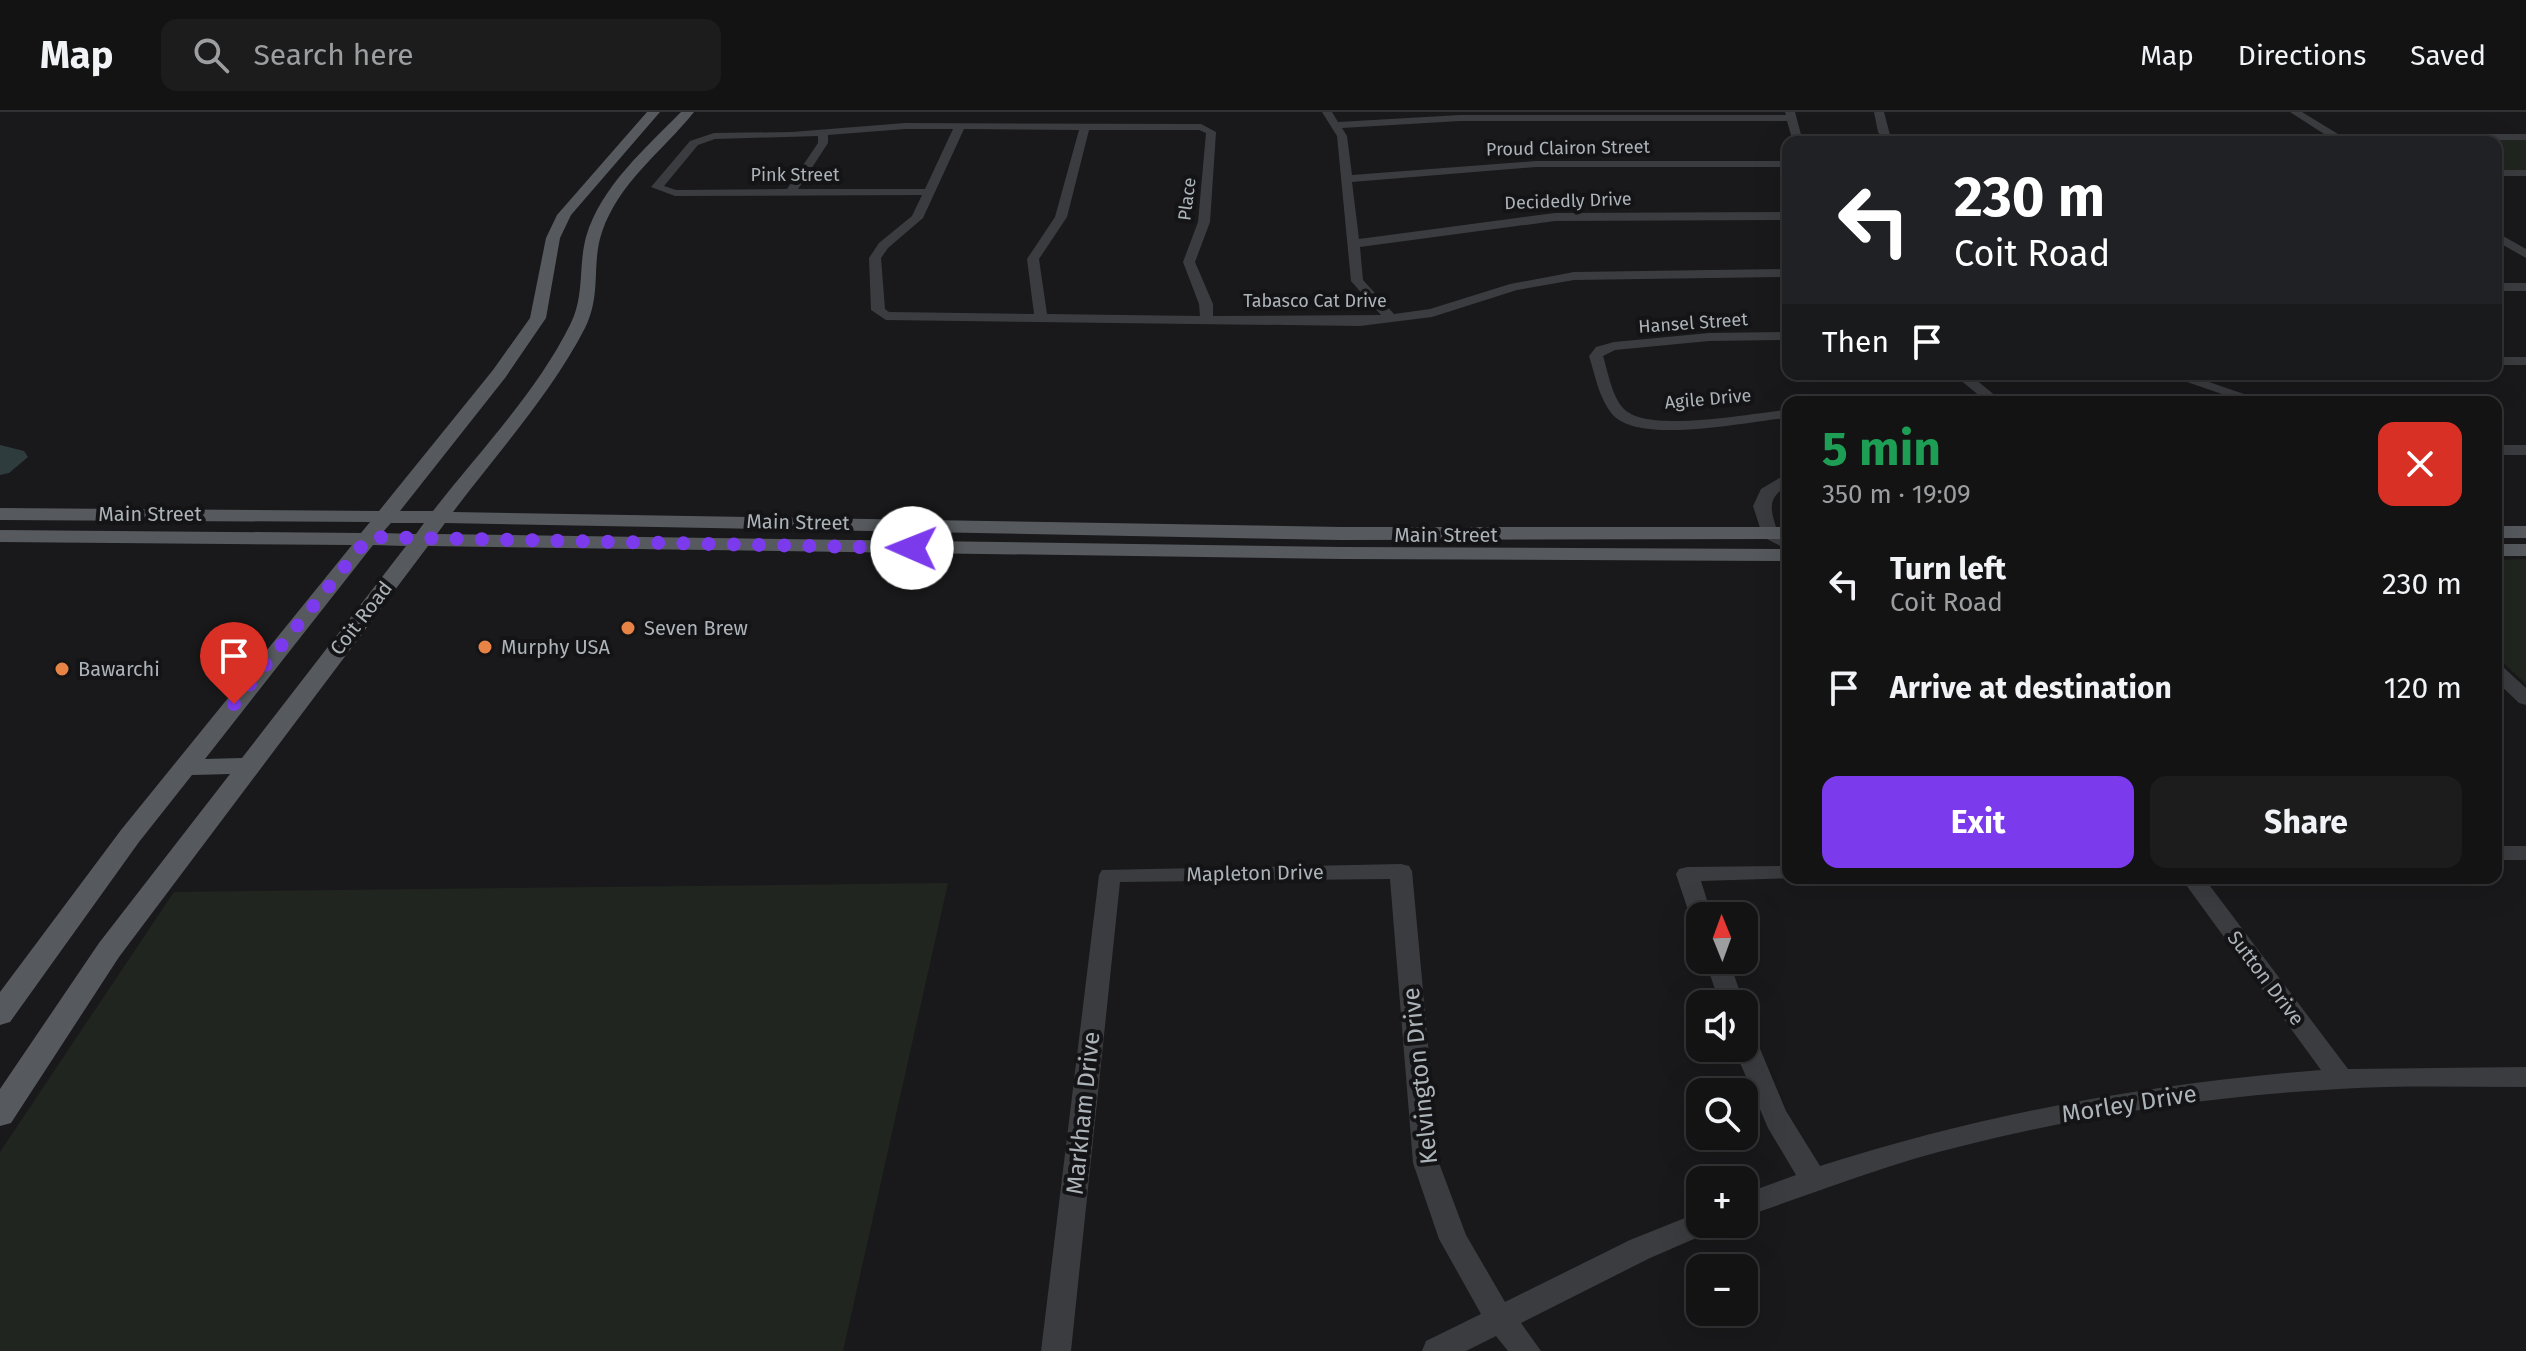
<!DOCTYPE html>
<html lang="en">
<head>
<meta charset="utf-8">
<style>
  :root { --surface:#131314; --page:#1c1c1d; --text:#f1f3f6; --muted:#9d9ea0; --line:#323234; --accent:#7c3aed }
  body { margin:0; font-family:"Fira Sans",sans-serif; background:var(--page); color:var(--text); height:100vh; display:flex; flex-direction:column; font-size:30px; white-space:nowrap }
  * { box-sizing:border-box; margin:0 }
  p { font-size:26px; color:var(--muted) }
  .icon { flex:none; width:44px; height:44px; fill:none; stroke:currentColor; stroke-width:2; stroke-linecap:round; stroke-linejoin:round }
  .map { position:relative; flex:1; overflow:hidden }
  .details { position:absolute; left:1782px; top:284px; width:720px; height:488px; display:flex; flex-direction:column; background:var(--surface); border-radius:16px; box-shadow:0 8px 32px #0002,0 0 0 2px var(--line) }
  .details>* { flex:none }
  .banner { position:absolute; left:1782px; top:24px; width:720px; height:244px; border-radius:16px; box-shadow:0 8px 32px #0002,0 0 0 2px var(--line); background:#202124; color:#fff; overflow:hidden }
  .needle { width:52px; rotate:359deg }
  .fabs { position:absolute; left:1686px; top:790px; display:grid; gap:16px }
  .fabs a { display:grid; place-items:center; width:72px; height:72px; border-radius:16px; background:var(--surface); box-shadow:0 8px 32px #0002,0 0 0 2px var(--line); font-size:40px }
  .pin { position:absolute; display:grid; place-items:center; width:68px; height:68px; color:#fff; margin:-82px -34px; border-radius:50% 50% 50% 0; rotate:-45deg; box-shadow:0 0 8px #0007 }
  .pin .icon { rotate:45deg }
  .me { position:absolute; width:88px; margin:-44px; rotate:271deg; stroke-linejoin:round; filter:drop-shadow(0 0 6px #0008) }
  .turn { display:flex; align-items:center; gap:28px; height:168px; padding:0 40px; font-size:36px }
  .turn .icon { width:104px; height:104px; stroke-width:2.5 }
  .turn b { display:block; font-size:56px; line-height:68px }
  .then { display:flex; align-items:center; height:76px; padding:0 40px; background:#0003; gap:16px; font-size:30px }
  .round { display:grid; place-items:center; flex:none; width:84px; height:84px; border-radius:16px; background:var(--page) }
  .summary { display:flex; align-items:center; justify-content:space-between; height:136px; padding:0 40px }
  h1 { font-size:48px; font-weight:700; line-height:60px; color:#1e9e55 }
  .action { display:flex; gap:16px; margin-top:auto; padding:16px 40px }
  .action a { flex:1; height:92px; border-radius:16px; background:var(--accent); color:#fff; font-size:32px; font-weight:700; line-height:92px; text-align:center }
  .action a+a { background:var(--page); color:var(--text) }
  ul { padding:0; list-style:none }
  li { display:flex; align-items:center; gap:24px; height:104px; padding:0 40px }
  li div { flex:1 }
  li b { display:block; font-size:30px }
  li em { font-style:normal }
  header { display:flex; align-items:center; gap:48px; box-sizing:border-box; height:112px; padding:0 40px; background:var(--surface); border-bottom:2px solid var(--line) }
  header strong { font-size:38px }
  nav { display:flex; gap:44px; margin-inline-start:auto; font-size:28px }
  .search { width:560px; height:72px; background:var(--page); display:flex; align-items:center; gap:20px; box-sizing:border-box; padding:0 28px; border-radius:16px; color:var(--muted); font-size:30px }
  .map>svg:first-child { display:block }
  .green { fill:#20261f }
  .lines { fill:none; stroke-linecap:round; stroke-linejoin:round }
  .river { fill:#2f3c3e; fill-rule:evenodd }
  .minor { fill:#3a3c3f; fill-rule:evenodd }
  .major { fill:#565a5e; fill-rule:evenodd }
  .route { stroke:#7c3aed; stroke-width:14; stroke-dasharray:0 25.2 }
  .poi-dot { fill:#e68345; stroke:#141416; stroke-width:3 }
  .labels { text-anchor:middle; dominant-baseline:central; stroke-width:8; stroke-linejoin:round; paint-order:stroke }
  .far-street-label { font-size:18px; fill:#acb4b9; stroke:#141416 }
  .street-label { font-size:20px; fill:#acb4b9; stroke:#141416 }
  .poi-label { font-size:20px; fill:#acb4b9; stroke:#141416; text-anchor:start }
  .near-street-label { font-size:24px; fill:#acb4b9; stroke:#141416 }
</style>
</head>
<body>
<header>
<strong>Map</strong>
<div class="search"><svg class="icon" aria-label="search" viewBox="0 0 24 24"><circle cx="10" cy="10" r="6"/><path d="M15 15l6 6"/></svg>Search here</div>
<nav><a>Map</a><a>Directions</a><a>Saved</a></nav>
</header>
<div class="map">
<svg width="2526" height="1239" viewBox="0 0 2526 1239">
  <rect width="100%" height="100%" fill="#19191b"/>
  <g class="green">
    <path d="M 2526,26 L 2526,58 L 2496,58 L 2496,30 L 2350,30 L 2349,27 Z"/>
    <path d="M 2526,447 L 2526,572 L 2496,544 L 2496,448 Z"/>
    <path d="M 948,771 L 843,1239 L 0,1239 L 0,1040 L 174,780 Z"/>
  </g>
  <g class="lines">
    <path class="river" d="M 0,333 L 24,339 L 28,345 L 9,361 L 0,363 Z"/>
    <g class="minor">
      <path d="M 1322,0 L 1332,0 L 1338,10 L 1460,3 L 1786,3 L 1785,0 L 1795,0 L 1803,30 L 1793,30 L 1787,9 L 1460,9 L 1342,16 L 1347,24 L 1352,63 L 1536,49 L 1788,49 L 1788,55 L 1536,55 L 1352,70 L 1359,127 L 1555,101 L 1788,100 L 1788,108 L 1555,109 L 1360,135 L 1363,168 L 1394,202 L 1430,197 L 1510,172 L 1574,160 L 1788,157 L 1788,165 L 1574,168 L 1517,178 L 1432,205 L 1360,214 L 886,208 L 871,198 L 869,146 L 879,131 L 912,104 L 922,83 L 675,84 L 651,75 L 690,29 L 714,21 L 792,20 L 905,11 L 1201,12 L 1216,20 L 1210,110 L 1195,150 L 1213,192 L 1213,204 L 1381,203 L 1351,169 L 1337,24 ZM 905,17 L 953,17 L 925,77 L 798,77 L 828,31 L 828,23 ZM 964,17 L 1079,18 L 1055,105 L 1027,147 L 1034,202 L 889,200 L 885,197 L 881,146 L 888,136 L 923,106 ZM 1089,18 L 1199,18 L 1206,21 L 1198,110 L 1183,150 L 1199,192 L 1200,204 L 1047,202 L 1039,147 L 1067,105 ZM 818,24 L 818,31 L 787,77 L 676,78 L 664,74 L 698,33 L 715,27 Z"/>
      <path d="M 1874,0 L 1884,0 L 1890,23 L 2324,22 L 2290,0 L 2302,0 L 2338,22 L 2526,22 L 2526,28 L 1885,30 L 1878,20 Z"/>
      <rect x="2496" y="58" width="30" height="6"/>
      <path d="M 2496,120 L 2526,137 L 2526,146 L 2496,129 Z"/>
      <rect x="2496" y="171" width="30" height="8"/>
      <path d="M 1788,220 L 1788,228 L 1709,229 L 1615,238 L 1603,244 C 1608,260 1612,284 1623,296 C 1647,323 1754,300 1788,298 L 1788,306 C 1748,309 1640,334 1612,302 C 1599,286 1595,263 1589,244 L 1596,235 L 1614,230 L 1709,221 Z"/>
      <rect x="2496" y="245" width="30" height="8"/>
      <path d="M 1953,262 L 1969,262 L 2003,290 L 1987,290 Z"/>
      <path d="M 2164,262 L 2186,262 L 2267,290 L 2245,290 Z"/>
      <rect x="2496" y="333" width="30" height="10"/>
      <path d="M 1788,361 L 1788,373 C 1767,387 1770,396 1777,418 L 1788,426 L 1788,438 L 1763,425 L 1753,394 L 1761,377 Z"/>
      <path d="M 2496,553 L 2503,555 L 2526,576 L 2526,593 L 2519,591 L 2496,569 Z"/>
      <rect x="2496" y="734" width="30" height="14"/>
      <path d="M 1401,752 L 1409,754 L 1412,759 L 1439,1051 L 1466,1123 L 1505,1190 L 1630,1128 L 1700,1100 L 1700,1112 L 1714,1112 L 1710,1120 L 1650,1146 L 1521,1211 L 1541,1239 L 1508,1239 L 1496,1224 L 1466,1239 L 1422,1239 L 1426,1229 L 1481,1202 L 1439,1127 L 1413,1051 L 1390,767 L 1120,770 L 1071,1239 L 1041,1239 L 1099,763 L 1102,758 Z"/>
      <path d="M 1788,754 L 1788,766 L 1796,766 L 1701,769 L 1712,804 L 1700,804 L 1700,812 L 1693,810 L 1690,804 L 1676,762 L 1679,757 L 1687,755 Z"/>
      <path d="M 2181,766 L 2204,766 L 2348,957 L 2526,955 L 2526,975 C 2464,975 2401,973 2339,977 C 2212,984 2085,1003 1962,1034 C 1887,1052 1817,1080 1744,1105 L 1744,1082 L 1796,1063 L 1768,1016 L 1738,946 L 1735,936 L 1744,936 L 1744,918 L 1753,920 L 1786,999 L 1820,1054 C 1984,1002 2149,971 2321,958 Z"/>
      <path d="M 1705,848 L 1729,848 L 1744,892 L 1720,892 Z"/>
    </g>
    <g class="major">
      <path d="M 647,0 L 660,0 L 571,103 L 560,126 L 546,206 L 505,266 L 400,399 L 433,399 C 479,340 536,281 570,213 C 585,184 578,155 586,125 C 601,74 646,36 681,0 L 694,0 C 662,40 619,70 602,120 C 591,152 602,182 585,216 C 551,282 498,340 453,400 L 1341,415 L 1788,415 L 1788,427 L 1341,428 L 445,411 L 437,422 L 1341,435 L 1788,437 L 1788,449 L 1341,447 L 428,434 L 119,845 L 11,1011 L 0,1014 L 0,977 L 99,831 L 230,662 L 192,663 L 139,730 L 10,910 L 0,913 L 0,880 L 121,718 L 352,433 L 0,430 L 0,418 L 361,421 L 370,410 L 0,408 L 0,396 L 379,399 L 493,258 L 530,206 L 546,126 L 557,103 ZM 391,411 L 424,411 L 416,422 L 382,421 ZM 373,433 L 406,434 L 242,646 L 205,647 Z"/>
      <rect x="2496" y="414" width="30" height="12"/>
      <rect x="2496" y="432" width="30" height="12"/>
    </g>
  </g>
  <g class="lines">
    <path class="route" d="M 234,592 L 369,425 L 912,436"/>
  </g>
  <g class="poi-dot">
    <circle cx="628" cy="516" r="8"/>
    <circle cx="485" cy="535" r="8"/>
    <circle cx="62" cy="557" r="8"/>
  </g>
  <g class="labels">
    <g class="far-street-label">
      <text transform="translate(1568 36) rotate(-1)">Proud Clairon Street</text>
      <text x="795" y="63">Pink Street</text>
      <text transform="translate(1187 87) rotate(-83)">Place</text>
      <text transform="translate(1568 89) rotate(-2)">Decidedly Drive</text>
      <text x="1315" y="189">Tabasco Cat Drive</text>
      <text transform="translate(1693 211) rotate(-4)">Hansel Street</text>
      <text transform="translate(1708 287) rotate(-5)">Agile Drive</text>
    </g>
    <g class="street-label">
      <text x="150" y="402">Main Street</text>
      <text transform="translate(798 410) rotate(1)">Main Street</text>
      <text x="1446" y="423">Main Street</text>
      <text transform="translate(361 506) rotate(-52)">Coit Road</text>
      <text transform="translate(1255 761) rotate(-1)">Mapleton Drive</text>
      <text transform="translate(2266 866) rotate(53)">Sutton Drive</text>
    </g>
    <g class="poi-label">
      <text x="644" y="516">Seven Brew</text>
      <text x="501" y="535">Murphy USA</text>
      <text x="78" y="557">Bawarchi</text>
    </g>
    <g class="near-street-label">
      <text transform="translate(1420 964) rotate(-96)">Kelvington Drive</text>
      <text transform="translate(2129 992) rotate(-9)">Morley Drive</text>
      <text transform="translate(1083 1001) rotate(-84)">Markham Drive</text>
    </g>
  </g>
</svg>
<div class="fabs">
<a><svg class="needle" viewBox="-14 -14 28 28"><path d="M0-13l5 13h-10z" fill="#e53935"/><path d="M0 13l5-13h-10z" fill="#9d9ea0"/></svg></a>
<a><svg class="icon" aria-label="sound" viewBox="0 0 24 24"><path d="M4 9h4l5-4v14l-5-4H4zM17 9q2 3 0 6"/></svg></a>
<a><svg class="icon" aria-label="search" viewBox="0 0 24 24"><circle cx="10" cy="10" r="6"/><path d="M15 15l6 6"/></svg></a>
<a>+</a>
<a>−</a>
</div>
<div class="pin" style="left:234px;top:592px;background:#d93025"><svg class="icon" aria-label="arrive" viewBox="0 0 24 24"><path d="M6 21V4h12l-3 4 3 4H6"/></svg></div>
<svg class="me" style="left:912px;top:436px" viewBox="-20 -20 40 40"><circle r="19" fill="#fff"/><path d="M0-13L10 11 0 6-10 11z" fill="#7c3aed"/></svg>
<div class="banner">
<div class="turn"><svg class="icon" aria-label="left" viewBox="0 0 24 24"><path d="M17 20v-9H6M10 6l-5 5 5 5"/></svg><div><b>230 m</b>Coit Road</div></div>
<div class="then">Then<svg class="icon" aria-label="arrive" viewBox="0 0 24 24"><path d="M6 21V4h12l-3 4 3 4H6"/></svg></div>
</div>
<section class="details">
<div class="summary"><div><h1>5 min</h1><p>350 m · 19:09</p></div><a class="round" style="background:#d93025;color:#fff"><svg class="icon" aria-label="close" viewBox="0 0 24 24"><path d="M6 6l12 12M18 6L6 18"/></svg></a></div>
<ul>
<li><svg class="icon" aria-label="left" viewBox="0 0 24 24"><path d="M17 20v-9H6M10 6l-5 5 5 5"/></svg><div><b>Turn left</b><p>Coit Road</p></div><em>230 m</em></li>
<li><svg class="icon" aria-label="arrive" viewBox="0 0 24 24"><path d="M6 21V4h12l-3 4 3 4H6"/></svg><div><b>Arrive at destination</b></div><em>120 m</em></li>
</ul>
<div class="action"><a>Exit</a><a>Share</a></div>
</section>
</div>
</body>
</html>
